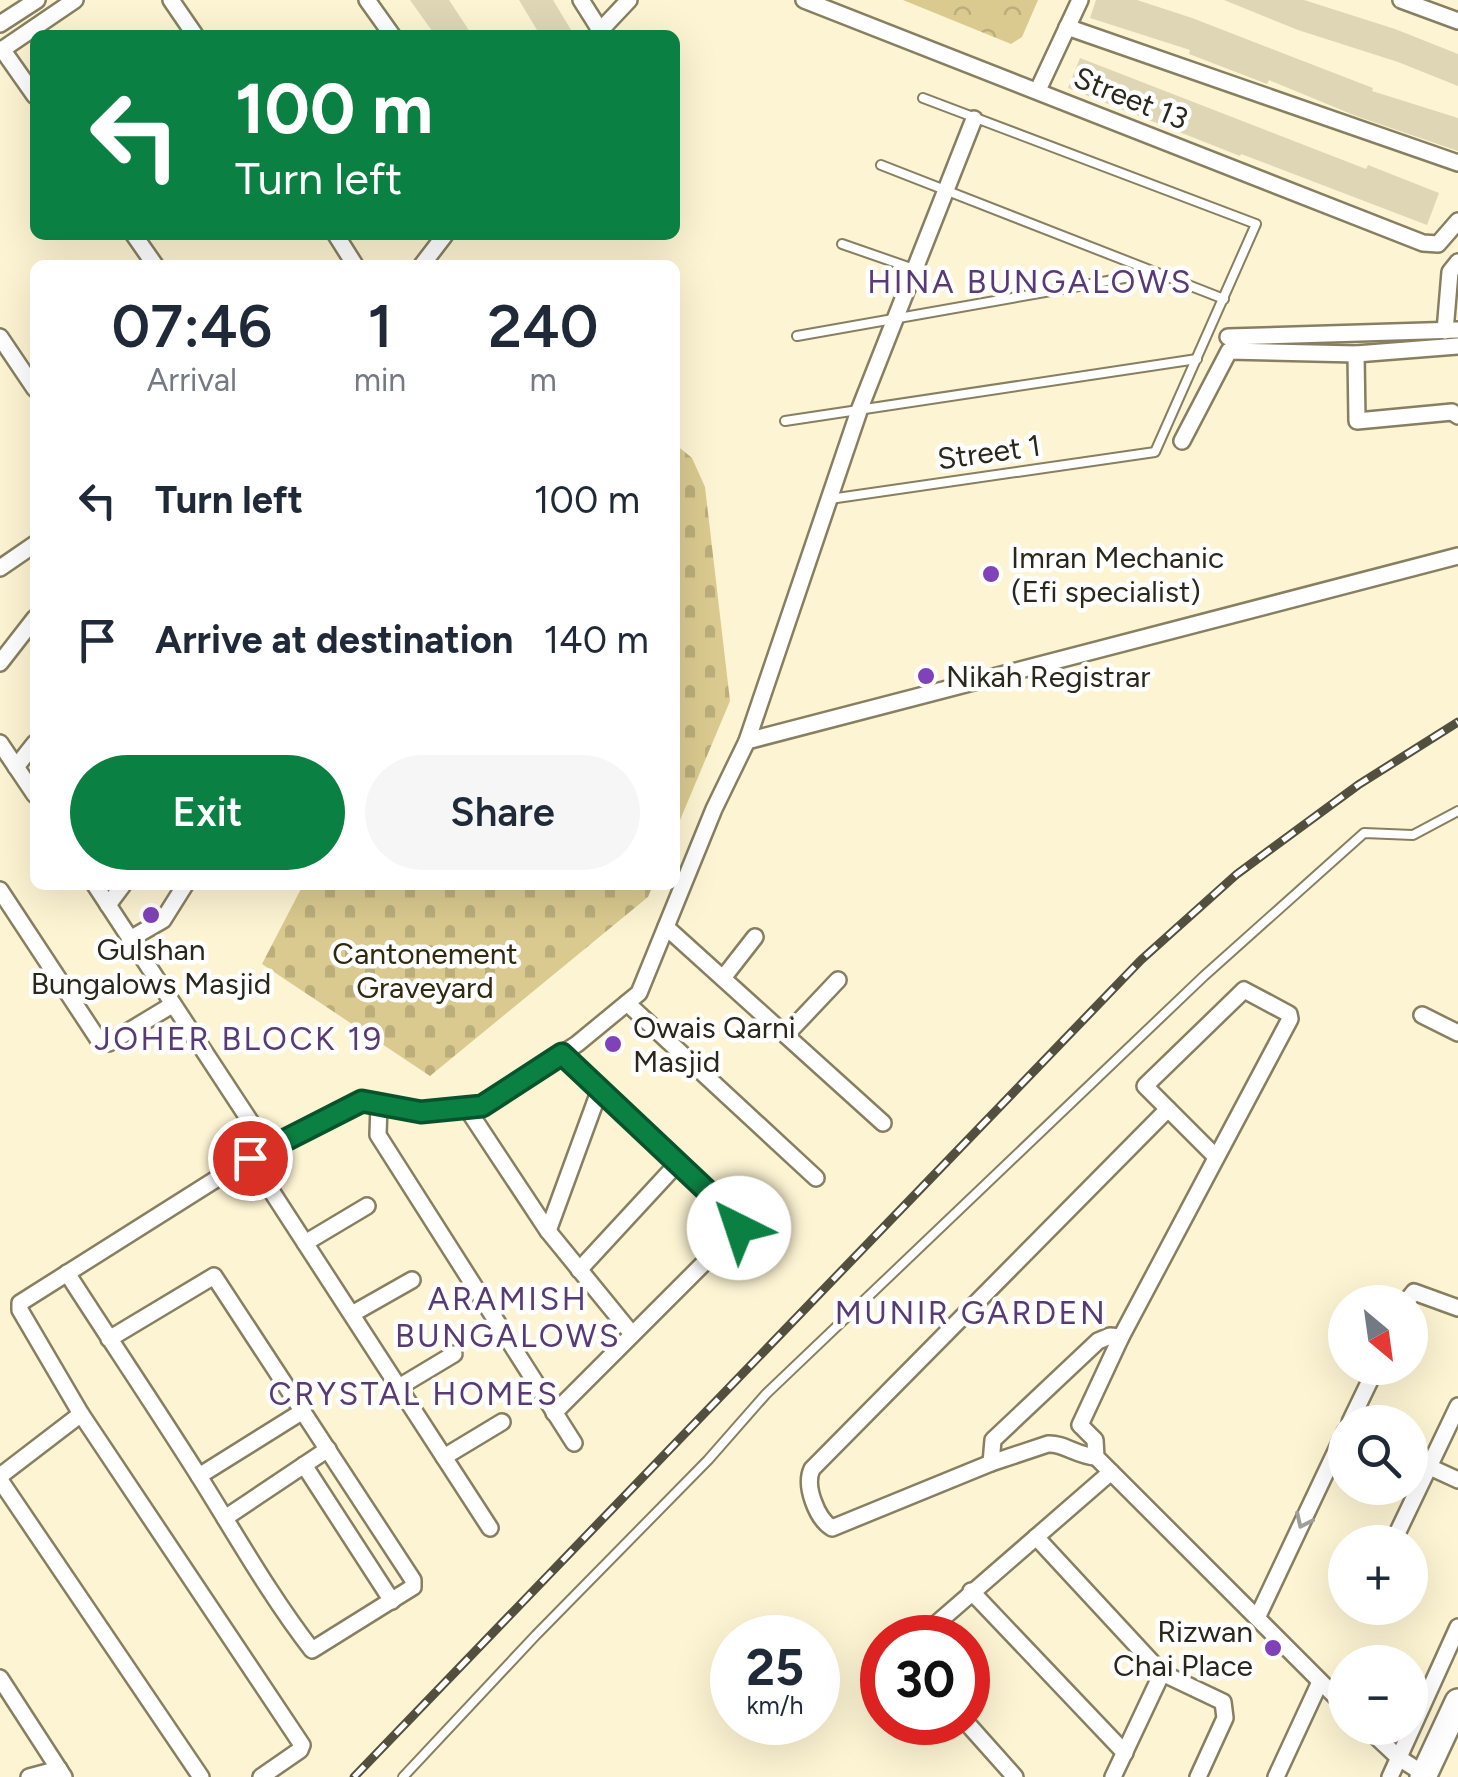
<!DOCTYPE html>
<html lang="en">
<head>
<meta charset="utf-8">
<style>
  :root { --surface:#fff; --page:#f6f6f7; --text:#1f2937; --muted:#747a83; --accent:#0b8043 }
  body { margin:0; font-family:Figtree,sans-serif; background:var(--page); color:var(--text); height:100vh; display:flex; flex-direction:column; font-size:38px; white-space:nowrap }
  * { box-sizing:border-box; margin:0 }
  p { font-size:32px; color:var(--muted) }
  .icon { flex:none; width:55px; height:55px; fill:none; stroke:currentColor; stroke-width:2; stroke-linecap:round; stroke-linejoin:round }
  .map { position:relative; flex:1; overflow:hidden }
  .details { position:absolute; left:30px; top:260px; width:650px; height:630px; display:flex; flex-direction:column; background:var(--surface); border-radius:15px; box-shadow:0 10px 40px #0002 }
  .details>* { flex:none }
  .top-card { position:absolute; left:30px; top:30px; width:650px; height:210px; border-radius:15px; box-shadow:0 10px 40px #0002; background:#0b8043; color:#fff; overflow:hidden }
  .needle { width:65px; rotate:151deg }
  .controls { position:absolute; left:1328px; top:1285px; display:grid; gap:20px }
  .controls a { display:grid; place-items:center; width:100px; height:100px; border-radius:50%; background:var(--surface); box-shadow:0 10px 40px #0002; font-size:50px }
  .speed { position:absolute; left:710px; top:1615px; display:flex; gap:20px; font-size:50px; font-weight:700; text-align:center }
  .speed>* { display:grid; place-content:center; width:130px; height:130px; border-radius:50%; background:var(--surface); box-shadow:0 10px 40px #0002; line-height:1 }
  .speed small { font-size:25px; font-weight:400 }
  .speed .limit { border:15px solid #d22; background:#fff; color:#111 }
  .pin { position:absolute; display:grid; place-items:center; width:85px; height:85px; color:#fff; margin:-42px; border:5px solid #fff; border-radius:50%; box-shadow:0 2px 10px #0007 }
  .me { position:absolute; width:110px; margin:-55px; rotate:319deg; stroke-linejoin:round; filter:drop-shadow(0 0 8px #0008) }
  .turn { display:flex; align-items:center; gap:35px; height:210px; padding:0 40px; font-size:45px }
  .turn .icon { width:130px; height:130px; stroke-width:2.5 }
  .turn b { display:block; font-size:70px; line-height:85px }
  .eta { display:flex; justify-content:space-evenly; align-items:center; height:170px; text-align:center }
  .eta b { font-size:60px; font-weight:600; line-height:70px }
  .cta { display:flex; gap:20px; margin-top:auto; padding:20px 40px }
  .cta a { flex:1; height:115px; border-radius:60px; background:var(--accent); color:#fff; font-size:40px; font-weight:600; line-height:115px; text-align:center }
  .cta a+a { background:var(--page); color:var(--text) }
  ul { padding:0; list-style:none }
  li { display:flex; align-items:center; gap:30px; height:140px; padding:0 40px }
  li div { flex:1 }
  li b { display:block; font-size:38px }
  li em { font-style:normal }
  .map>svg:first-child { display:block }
  .cemetery { fill:url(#cemetery-stones) }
  .park { fill:url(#park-crowns) }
  .building { fill:#dfd6b6 }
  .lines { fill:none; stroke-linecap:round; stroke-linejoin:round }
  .service-casing { stroke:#877f61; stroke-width:12 }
  .minor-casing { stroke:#877f61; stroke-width:20 }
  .primary-casing { stroke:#877f61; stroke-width:30 }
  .service { stroke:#fff; stroke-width:8 }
  .minor { stroke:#fff; stroke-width:15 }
  .primary { stroke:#fff; stroke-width:25 }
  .rail-casing { stroke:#534f3e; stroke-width:9 }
  .rail { stroke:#fff; stroke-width:5; stroke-dasharray:15; stroke-linecap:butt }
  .oneway { stroke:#a09e98 }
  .route-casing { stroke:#07532c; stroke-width:25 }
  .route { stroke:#0b8043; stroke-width:18 }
  .poi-dot { fill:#8042b8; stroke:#fff; stroke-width:4 }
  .labels { text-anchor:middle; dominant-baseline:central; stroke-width:9; stroke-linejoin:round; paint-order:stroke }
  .street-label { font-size:30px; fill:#2b281b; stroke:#fff }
  .poi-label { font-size:30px; fill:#2b281b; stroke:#fff; text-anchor:start }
  .park-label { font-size:30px; fill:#30290e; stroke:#fff }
  .neighbourhood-label { font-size:32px; letter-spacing:2.5px; fill:#573a76; stroke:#fff }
</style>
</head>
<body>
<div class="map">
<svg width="1458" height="1777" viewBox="0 0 1458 1777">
  <defs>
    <pattern id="cemetery-stones" width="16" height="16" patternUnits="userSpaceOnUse" patternTransform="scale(2.5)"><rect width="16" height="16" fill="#daca8f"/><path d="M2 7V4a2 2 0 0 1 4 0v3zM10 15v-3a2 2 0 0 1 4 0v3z" fill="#bbae7b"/></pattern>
    <pattern id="park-crowns" width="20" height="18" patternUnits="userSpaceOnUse" patternTransform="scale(2.5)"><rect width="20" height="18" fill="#daca8f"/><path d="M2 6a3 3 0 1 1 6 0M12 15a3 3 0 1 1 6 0" fill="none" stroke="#bbae7b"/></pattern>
  </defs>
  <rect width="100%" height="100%" fill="#fdf4d3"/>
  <g class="cemetery">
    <path d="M 675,444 L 692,458 L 705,487 L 730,701 L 675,832 Z"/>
    <path d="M 303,885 L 653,885 L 648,897 L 430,1076 L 262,964 Z"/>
  </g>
  <path class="park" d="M 903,0 L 1038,0 L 1022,37 L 1011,44 Z"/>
  <g class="building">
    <path d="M 410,0 L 449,0 L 472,35 L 435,35 Z"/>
    <path d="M 519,0 L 553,0 L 574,35 L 540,35 Z"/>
    <path d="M 1096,0 L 1137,0 L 1192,18 L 1373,88 L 1372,91 L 1458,118 L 1458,151 L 1356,116 L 1269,80 L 1267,84 L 1189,54 L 1190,50 L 1090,18 Z"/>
    <path d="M 1224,0 L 1304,0 L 1395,29 L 1458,54 L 1458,86 L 1398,62 L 1298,30 Z"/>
    <path d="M 1080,58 L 1366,169 L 1368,165 L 1439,193 L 1427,225 L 1241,154 L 1240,156 L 1068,88 Z"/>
  </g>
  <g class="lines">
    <g class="service-casing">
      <g id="service">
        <path d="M 881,165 L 1224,299"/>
        <path d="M 842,244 L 914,269"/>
        <path d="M 797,336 L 1147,274"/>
        <path d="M 785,421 L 1197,359"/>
        <path d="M 830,499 L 1155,452 L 1256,224 L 923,98"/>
        <path d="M 403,1777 L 536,1635 L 708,1460 L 766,1394 L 1204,976 L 1364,833 L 1413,835 L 1458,811"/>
      </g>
    </g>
    <g class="minor-casing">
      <g id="minor">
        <path d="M 171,0 L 195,35"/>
        <path d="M 367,0 L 392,35"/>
        <path d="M 581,0 L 600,30"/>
        <path d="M 804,0 L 1423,243 L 1438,244 L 1458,221"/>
        <path d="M 1401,0 L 1458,21"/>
        <path d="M 0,24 L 37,0"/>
        <path d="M 1067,27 L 1458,163"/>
        <path d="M 596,35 L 629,0"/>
        <path d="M 2,49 L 35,96"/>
        <path d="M 0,51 L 75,0"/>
        <path d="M 1038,90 L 1080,0"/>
        <path d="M 134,235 L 155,265"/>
        <path d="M 336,235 L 355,265"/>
        <path d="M 422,265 L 445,235"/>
        <path d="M 1445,331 L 1450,272 L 1458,262"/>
        <path d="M 0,337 L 35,389"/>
        <path d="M 1228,337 L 1458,330"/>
        <path d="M 1356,354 L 1357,421 L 1452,412 L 1458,416"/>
        <path d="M 1182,441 L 1229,351 L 1356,354 L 1458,346"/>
        <path d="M 0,568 L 35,544"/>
        <path d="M 0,663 L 35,618"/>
        <path d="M 747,741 L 860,408 L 974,119"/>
        <path d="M 0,743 L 35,795"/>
        <path d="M 16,767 L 35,743"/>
        <path d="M 95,885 L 267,1147"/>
        <path d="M 0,890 L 100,1042 L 109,1043 L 172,1005"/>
        <path d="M 108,905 L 123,885"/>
        <path d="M 666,927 L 883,1123"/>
        <path d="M 130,939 L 163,920 L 185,885"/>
        <path d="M 723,978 L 755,937"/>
        <path d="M 627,1003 L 816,1178"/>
        <path d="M 1422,1015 L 1458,1033"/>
        <path d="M 786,1035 L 838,980"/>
        <path d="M 379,1104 L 378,1135 L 574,1443"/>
        <path d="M 466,1107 L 548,1231 L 632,1334"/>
        <path d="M 1216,1157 L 1145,1086 L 1244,990 L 1289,1014 L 1290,1019 L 1121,1337 L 1080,1425 L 1095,1440 L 1096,1457 L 1345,1706"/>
        <path d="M 250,1158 L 490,1528"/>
        <path d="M 548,1231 L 600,1089"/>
        <path d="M 305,1243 L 367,1206"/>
        <path d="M 579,1270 L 677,1164"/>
        <path d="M 67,1273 C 112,1343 158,1411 202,1481 C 237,1537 271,1597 312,1650 L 413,1587 L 413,1580 L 214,1276 L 109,1339"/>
        <path d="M 1406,1302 L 1414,1292 L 1458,1308"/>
        <path d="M 352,1314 L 412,1280"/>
        <path d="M 399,1387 L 454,1354"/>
        <path d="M 554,1413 L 739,1228 L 739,1223 L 562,1054"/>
        <path d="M 1350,1422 L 1376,1368"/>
        <path d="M 444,1457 L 502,1422"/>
        <path d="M 1096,1457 C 1077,1456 1064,1443 1048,1444 L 991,1463 L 832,1528 C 817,1519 804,1486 812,1469 L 1168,1109"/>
        <path d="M 1410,1458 L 1458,1480"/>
        <path d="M 991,1463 L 993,1440 L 1098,1341 L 1110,1336 L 1121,1337"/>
        <path d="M 304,1465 L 392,1601"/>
        <path d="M 0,1476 L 81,1414"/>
        <path d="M 199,1476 L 303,1411"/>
        <path d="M 0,1480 L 201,1777"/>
        <path d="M 225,1518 L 328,1449"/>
        <path d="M 1036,1537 L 1162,1673 L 1223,1702 L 1225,1718 L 1198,1777"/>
        <path d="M 1393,1542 L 1458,1406"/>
        <path d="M 971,1591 L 1125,1753"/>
        <path d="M 1257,1618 L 1345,1432"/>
        <path d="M 920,1638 L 1111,1472"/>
        <path d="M 0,1678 L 64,1777"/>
        <path d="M 966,1722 L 1015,1777"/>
        <path d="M 1367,1728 L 1399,1758 L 1424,1774"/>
        <path d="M 29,1777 L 59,1769"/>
        <path d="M 261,1777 L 300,1750 L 302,1745 L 81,1414 L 20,1310 L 20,1303 L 267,1147 L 362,1101 L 421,1111 L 482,1106 L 577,1044 L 639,993 L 714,809 L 747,741 L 1458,556"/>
        <path d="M 1113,1777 L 1162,1673"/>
        <path d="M 1276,1777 L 1320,1682"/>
        <path d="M 1390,1777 L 1458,1627"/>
      </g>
    </g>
    <g class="primary-casing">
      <path id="primary" d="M 1423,1777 L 1458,1702"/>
    </g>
    <use href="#service" class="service"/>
    <use href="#minor" class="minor"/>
    <use href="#primary" class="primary"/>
    <g class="rail-casing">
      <path id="rail" d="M 354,1777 L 1141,960 L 1237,874 L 1358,785 L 1458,722"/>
    </g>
    <use href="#rail" class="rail"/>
  </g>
  <defs><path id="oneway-chevron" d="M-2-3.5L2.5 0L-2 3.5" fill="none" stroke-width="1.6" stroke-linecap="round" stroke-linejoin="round" transform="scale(2.5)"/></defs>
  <use class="oneway" href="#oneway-chevron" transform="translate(1303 1521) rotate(115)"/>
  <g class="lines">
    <g class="route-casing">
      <path id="route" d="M 250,1158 L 362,1101 L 421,1112 L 482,1106 L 562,1054 L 737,1219 L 739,1228"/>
    </g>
    <use href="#route" class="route"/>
  </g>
  <g class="poi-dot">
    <circle cx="991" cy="574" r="10"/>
    <circle cx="926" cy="676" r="10"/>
    <circle cx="151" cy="915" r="10"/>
    <circle cx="613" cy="1044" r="10"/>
    <circle cx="1273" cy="1648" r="10"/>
  </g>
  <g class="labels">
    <g class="street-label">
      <text transform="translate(1131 98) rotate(22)">Street 13</text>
      <text transform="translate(989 452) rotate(-8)">Street 1</text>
    </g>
    <g class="poi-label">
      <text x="1011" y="557">Imran Mechanic<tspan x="1011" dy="34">(Efi specialist)</tspan></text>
      <text x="946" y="676">Nikah Registrar</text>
      <text x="151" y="949" text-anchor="middle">Gulshan<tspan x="151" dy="34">Bungalows Masjid</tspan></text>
      <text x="633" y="1027">Owais Qarni<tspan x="633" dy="34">Masjid</tspan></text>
      <text x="1253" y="1631" text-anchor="end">Rizwan<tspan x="1253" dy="34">Chai Place</tspan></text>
    </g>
    <g class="park-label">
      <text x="425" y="953">Cantonement<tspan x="425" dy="34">Graveyard</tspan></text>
    </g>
    <g class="neighbourhood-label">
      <text x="1030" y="282">HINA BUNGALOWS</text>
      <text x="239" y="1039">JOHER BLOCK 19</text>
      <text x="508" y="1299">ARAMISH<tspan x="508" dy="37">BUNGALOWS</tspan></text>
      <text x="971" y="1313">MUNIR GARDEN</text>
      <text x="414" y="1394">CRYSTAL HOMES</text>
    </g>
  </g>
</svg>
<div class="controls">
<a><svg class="needle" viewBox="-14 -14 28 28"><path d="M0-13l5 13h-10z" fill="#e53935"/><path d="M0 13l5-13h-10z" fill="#747a83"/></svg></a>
<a><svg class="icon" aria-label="search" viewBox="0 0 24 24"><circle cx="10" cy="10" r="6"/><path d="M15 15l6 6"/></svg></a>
<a>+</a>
<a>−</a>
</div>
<div class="speed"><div>25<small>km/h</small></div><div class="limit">30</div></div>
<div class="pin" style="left:250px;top:1158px;background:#d93025"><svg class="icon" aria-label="arrive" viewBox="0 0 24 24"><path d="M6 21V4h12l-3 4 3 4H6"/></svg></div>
<svg class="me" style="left:739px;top:1228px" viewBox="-20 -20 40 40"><circle r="19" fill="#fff"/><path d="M0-13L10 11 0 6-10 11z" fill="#0b8043"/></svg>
<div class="top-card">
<div class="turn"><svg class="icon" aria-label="left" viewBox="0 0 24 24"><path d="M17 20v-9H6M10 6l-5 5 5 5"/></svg><div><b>100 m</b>Turn left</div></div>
</div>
<section class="details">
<div class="eta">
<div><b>07:46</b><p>Arrival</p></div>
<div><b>1</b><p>min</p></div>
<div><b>240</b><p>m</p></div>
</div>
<ul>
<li><svg class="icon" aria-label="left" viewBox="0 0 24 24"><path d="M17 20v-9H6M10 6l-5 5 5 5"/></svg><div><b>Turn left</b></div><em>100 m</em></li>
<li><svg class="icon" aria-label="arrive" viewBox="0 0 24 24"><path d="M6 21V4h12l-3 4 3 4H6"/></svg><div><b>Arrive at destination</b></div><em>140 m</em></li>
</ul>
<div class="cta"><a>Exit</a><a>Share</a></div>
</section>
</div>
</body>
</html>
